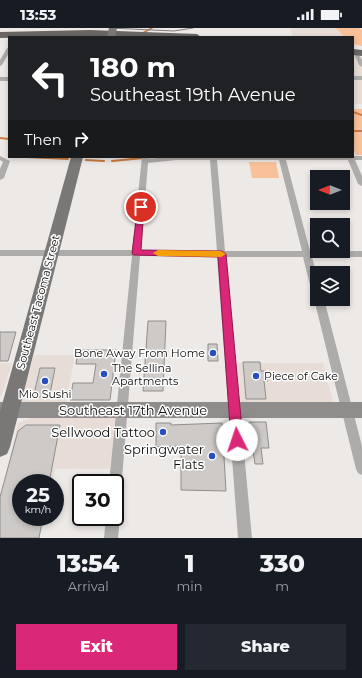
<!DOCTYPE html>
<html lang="en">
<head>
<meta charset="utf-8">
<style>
  :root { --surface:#171b24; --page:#242831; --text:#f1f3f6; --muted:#9ea1a6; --accent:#db2777 }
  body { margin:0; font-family:Montserrat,sans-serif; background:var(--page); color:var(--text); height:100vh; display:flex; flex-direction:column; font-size:15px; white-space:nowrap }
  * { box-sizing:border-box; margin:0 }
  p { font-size:13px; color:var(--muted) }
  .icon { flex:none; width:22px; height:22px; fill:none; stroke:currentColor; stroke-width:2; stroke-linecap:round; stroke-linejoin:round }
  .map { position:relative; height:510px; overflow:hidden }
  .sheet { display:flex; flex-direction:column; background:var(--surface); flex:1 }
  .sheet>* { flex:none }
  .top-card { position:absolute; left:8px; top:8px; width:346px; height:122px; border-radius:0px; box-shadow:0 2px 6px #0003; background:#202124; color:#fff; overflow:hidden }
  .needle { width:26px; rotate:270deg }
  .controls { position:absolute; left:310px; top:142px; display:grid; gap:8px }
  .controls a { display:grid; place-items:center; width:40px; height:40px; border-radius:0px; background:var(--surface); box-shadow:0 2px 6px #0003; font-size:20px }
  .speed { position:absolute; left:12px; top:446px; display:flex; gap:8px; font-size:20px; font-weight:700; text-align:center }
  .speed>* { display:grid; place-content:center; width:52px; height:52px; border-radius:50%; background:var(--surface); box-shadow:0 2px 6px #0003; line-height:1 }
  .speed small { font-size:10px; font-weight:400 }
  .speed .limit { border:2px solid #111; border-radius:6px; background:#fff; color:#111 }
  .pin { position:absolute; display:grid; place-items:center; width:34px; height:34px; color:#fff; margin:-17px; border:2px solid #fff; border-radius:50%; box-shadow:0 1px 4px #0007 }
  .me { position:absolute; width:44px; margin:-22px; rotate:356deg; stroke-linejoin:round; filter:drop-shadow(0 0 3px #0008) }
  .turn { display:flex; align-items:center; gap:14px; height:84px; padding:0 16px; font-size:18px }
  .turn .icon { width:52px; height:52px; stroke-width:2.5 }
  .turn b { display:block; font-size:28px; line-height:34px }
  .then { display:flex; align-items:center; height:38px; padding:0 16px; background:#0003; gap:8px; font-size:15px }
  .eta { display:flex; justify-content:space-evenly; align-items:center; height:68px; text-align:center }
  .eta b { font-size:24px; font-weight:800; line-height:28px }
  .primary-button { display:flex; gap:8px; margin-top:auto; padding:8px 16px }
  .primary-button a { flex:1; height:46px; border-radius:0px; background:var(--accent); color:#fff; font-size:16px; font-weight:800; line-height:46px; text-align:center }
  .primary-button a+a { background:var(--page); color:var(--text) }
  .status { display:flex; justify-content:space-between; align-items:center; height:28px; padding:0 20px; background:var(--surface); direction:ltr }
  .status svg { height:11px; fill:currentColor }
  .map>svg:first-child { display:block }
  .built { fill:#e7ddd6 }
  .green { fill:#f9c199 }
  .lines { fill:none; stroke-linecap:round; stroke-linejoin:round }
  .stream-far1 { stroke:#cd7c3f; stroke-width:1.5 }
  .stream { stroke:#cd7c3f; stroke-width:2 }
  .building { fill:#cdcac8; stroke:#908d8b }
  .street { fill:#adacab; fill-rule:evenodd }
  .secondary { fill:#8f8d8c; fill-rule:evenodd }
  .primary { fill:#7a7876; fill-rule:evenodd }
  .highway { fill:#686563; fill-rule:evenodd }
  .tram { stroke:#7e7b7a; stroke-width:1 }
  .primary-bridge { stroke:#7a7876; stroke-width:8 }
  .route { fill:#db2777; stroke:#8e194d }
  .slow { fill:#f59e0b }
  .poi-dot { fill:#294ebd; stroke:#fff; stroke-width:1.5 }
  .labels { text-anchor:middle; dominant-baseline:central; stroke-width:3; stroke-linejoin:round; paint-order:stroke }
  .street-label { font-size:11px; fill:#0c0b0b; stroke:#fff }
  .poi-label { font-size:11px; fill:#0c0b0b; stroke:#fff; text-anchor:start }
  .near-street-label { font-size:13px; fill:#0c0b0b; stroke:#fff }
  .near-poi-label { font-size:13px; fill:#0c0b0b; stroke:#fff; text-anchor:end }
</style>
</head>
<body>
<div class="status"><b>13:53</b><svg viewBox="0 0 49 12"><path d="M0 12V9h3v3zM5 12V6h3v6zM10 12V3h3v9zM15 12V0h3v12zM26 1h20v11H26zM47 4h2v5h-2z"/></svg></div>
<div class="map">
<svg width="362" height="510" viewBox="0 0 362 510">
  <rect width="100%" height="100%" fill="#ede9e7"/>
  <g class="built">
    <path d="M 290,0 L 334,0 L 345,9 L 293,9 Z"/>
    <path d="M 353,28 L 362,29 L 362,76 L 353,76 Z"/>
    <path d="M 34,327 L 75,327 L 66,377 L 24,375 L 22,373 Z"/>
    <path d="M 0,335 L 12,335 L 3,364 L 0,369 Z"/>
    <path d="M 236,335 L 323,335 L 333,374 L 241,374 Z"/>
    <path d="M 31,390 L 114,390 L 117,393 L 110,441 L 55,441 L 53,455 L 21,455 L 21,465 L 1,465 L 18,395 Z"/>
  </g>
  <g class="green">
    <path d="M 335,0 L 359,0 L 362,2 L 362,18 L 353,16 L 353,9 L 345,9 Z"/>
    <path d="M 353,81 L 362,81 L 362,127 L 356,127 L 353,120 Z"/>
    <path d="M 249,134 L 276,134 L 279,150 L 252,150 Z"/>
  </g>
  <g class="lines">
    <path class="stream-far1" d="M 135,9 L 152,0"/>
    <g class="stream">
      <path d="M 353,84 L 362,87"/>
      <path d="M 353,103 L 362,103"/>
      <path d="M 0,110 L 9,111"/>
      <path d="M 26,129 L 68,131"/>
      <path d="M 86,132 L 104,133"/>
      <path d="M 112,133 L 154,129"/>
    </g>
  </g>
  <g class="building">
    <path d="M 148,293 L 166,293 L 163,363 L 143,363 Z"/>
    <path d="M 0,304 L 16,304 L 8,333 L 0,333 Z"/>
    <path d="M 208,316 L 217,316 L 218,333 L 208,333 Z"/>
    <path d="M 78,322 L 116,322 L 110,372 L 70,372 L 73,355 L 93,355 L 96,336 L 76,336 Z"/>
    <path d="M 243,334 L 260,334 L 261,343 L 266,343 L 268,353 L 264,353 L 266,371 L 246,371 Z"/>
    <path d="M 40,340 L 55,340 L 50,366 L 47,366 L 47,369 L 38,369 L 39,366 L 34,366 Z"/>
    <path d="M 249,394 L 266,394 L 269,420 L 261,420 L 263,436 L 255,436 Z"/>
    <path d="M 156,395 L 171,395 L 171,397 L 222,395 L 226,463 L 181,462 L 181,423 L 179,423 L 179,418 L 156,419 Z"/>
    <path d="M 26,397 L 60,397 L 49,455 L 21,455 L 21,489 L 43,489 L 39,510 L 0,510 L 0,469 L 18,403 Z"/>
  </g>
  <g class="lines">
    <g class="street">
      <path d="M 7,20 L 9,20 L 9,25 L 2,37 L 0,38 L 0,32 Z"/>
      <path d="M 353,23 L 357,24 L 362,32 L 362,39 L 359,37 Z"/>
      <rect x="353" y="48" width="9" height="4"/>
      <rect x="0" y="49" width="9" height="4"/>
      <path d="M 0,128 L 10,133 L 4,150 L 0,152 L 0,141 L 3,134 L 0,132 Z"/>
      <path d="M 353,128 L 362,128 L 362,132 L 355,132 L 362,148 L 362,158 L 358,156 L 348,132 L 286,132 L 310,223 L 362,223 L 362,229 L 312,229 L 317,248 L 317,271 L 324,271 L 362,418 L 362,447 L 358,445 L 356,441 L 314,271 L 316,268 L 312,265 L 303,229 L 226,229 L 252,510 L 238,510 L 217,229 L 140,228 L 121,463 L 119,467 L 115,469 L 115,455 L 109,455 L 132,228 L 0,228 L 0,222 L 132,222 L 142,129 L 148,129 L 148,131 L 165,129 ZM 176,132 L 210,132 L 217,223 L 141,222 L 148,135 ZM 217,132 L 279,132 L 302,223 L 225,223 Z"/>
      <path d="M 115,483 L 118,484 L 120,489 L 118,510 L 104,510 L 106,489 L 115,489 Z"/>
    </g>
    <rect class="secondary" x="0" y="374" width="362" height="16"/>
    <path class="primary" d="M 71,129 L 83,129 L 10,419 L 7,426 L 0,429 L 0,384 Z"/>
    <g class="highway">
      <path d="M 90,2 L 197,6 L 201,9 L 90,8 L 0,10 L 0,4 Z"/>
      <path d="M 353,21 L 362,22 L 362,28 L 353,27 Z"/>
    </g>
    <path class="tram" d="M 109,0 L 174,3 L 193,0"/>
    <path class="primary-bridge" d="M 111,9 L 113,0"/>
  </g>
  <path class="route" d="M 138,177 L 141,177 L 144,179 L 141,222 L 222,223 L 226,226 L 243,412 L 241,416 L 237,417 L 233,416 L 231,412 L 218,229 L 133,227 L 132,225 Z"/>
  <path class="slow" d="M 158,222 L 221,223 L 226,226 L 221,229 L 158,228 L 153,225 Z"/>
  <g class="poi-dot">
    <circle cx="213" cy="325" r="4"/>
    <circle cx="104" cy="346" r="4"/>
    <circle cx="256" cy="348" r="4"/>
    <circle cx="45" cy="353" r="4"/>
    <circle cx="163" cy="404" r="4"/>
    <circle cx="212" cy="428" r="4"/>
  </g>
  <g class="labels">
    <g class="street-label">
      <text transform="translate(38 274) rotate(-75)">Southeast Tacoma Street</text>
    </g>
    <g class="poi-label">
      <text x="205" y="325" text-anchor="end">Bone Away From Home</text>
      <text x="112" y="340">The Sellina<tspan x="112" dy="13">Apartments</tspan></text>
      <text x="264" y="348">Piece of Cake</text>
      <text x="45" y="366" text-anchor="middle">Mio Sushi</text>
    </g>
    <g class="near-street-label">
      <text x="133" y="382">Southeast 17th Avenue</text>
    </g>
    <g class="near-poi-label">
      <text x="155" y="404">Sellwood Tattoo</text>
      <text x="204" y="421">Springwater<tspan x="204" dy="15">Flats</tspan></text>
    </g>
  </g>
</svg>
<div class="controls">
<a><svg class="needle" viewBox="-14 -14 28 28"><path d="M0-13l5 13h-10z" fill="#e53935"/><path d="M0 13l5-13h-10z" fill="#9ea1a6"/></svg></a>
<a><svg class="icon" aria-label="search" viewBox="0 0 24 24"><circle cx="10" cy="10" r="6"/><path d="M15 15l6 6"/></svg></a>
<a><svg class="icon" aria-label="layers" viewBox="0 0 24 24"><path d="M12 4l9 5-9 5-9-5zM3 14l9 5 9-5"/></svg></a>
</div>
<div class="speed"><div>25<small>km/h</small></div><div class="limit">30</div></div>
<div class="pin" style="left:141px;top:179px;background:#d93025"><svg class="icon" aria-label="arrive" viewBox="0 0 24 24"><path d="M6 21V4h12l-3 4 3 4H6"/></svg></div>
<svg class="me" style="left:237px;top:412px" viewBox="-20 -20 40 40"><circle r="19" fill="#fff"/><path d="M0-13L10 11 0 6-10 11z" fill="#db2777"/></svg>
<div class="top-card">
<div class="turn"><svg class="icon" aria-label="left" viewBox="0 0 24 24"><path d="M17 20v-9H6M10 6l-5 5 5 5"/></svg><div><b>180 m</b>Southeast 19th Avenue</div></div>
<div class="then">Then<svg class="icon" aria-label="right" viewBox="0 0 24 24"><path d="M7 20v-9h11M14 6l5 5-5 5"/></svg></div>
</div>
</div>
<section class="sheet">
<div class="eta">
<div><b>13:54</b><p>Arrival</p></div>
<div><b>1</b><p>min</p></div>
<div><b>330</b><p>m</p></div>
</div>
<div class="primary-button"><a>Exit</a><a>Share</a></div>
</section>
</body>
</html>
